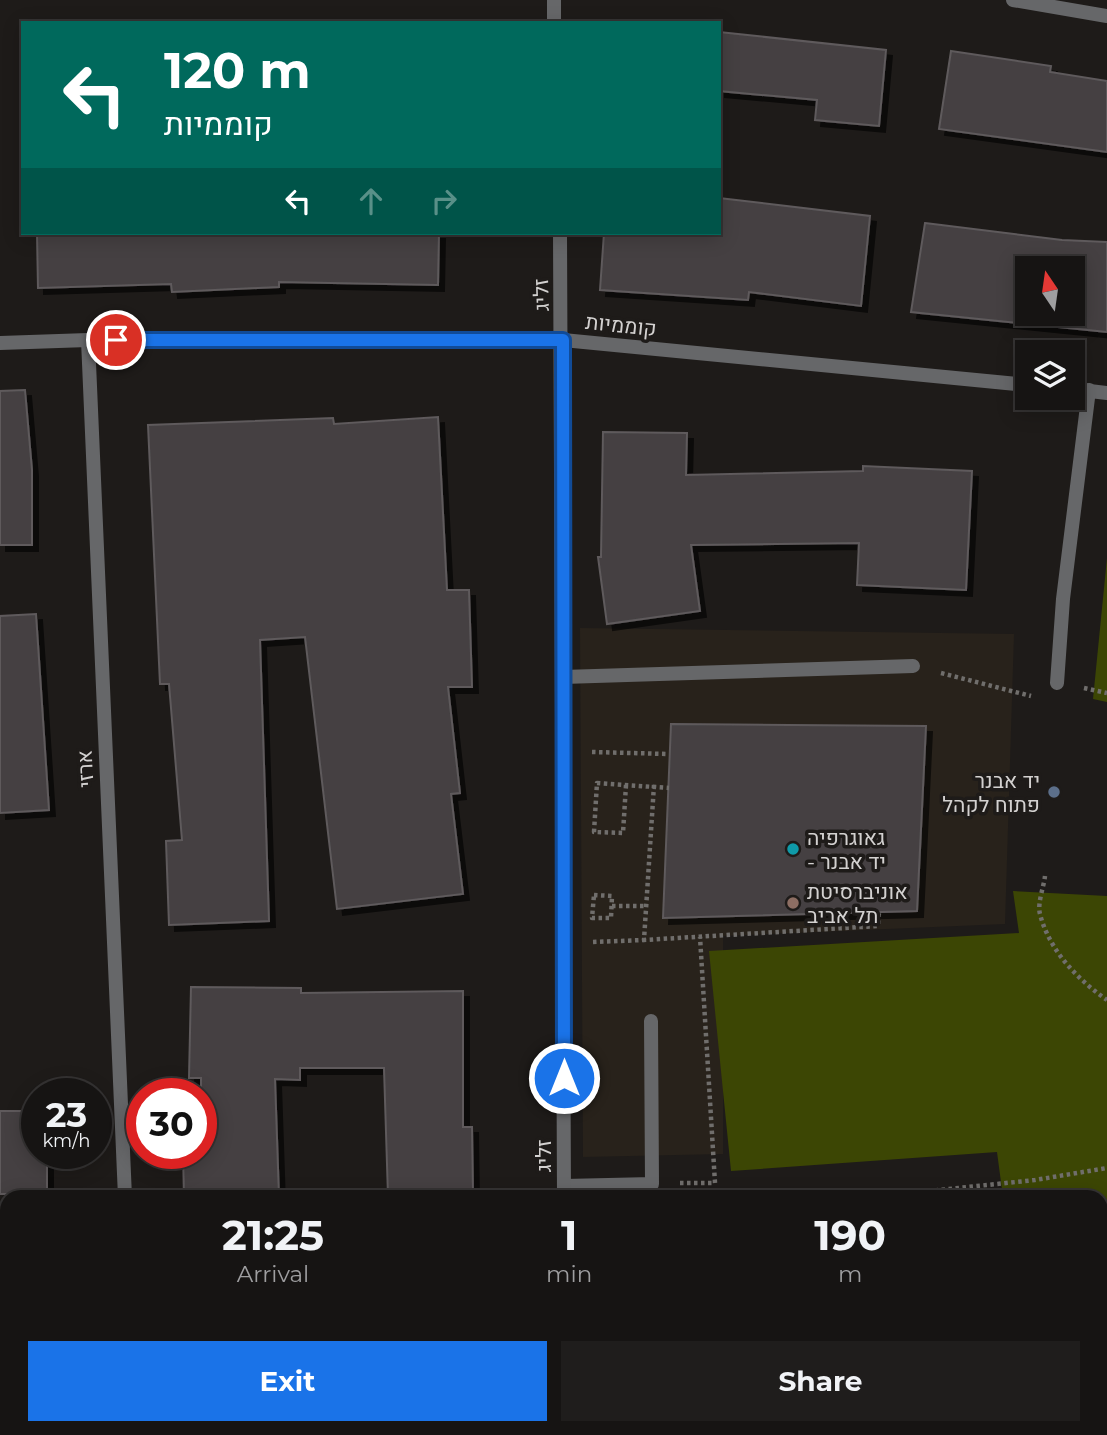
<!DOCTYPE html>
<html lang="en">
<head>
<meta charset="utf-8">
<style>
  :root { --surface:#161413; --page:#1f1d1c; --text:#f1f3f6; --muted:#9e9ea0; --line:#353333; --accent:#1a73e8 }
  body { margin:0; font-family:Montserrat,Heebo,sans-serif; background:var(--page); color:var(--text); height:100vh; display:flex; flex-direction:column; font-size:26px; white-space:nowrap }
  * { box-sizing:border-box; margin:0 }
  p { font-size:23px; color:var(--muted) }
  .icon { flex:none; width:38px; height:38px; fill:none; stroke:currentColor; stroke-width:2; stroke-linecap:round; stroke-linejoin:round }
  .map { position:relative; flex:1; overflow:hidden }
  .sheet { position:absolute; left:0px; top:1190px; width:1108px; height:245px; display:flex; flex-direction:column; background:var(--surface); border-radius:21px 21px 0 0; box-shadow:0 4px 18px #0003,0 0 0 2px var(--line) }
  .sheet>* { flex:none }
  .guide { position:absolute; left:21px; top:21px; width:700px; height:214px; border-radius:0px; box-shadow:0 4px 18px #0003,0 0 0 2px var(--line); background:#00695c; color:#fff; overflow:hidden }
  .needle { width:46px; rotate:347deg }
  .tools { position:absolute; left:1015px; top:256px; display:grid; gap:14px }
  .tools a { display:grid; place-items:center; width:70px; height:70px; border-radius:0px; background:var(--surface); box-shadow:0 4px 18px #0003,0 0 0 2px var(--line); font-size:35px }
  .speed { position:absolute; left:21px; top:1078px; display:flex; gap:14px; font-size:35px; font-weight:700; text-align:center }
  .speed>* { display:grid; place-content:center; width:91px; height:91px; border-radius:50%; background:var(--surface); box-shadow:0 4px 18px #0003,0 0 0 2px var(--line); line-height:1 }
  .speed small { font-size:18px; font-weight:400 }
  .speed .limit { border:10px solid #d22; background:#fff; color:#111 }
  .pin { position:absolute; display:grid; place-items:center; width:60px; height:60px; color:#fff; margin:-30px; border:4px solid #fff; border-radius:50%; box-shadow:0 2px 7px #0007 }
  .me { position:absolute; width:77px; margin:-38px; rotate:0deg; stroke-linejoin:round; filter:drop-shadow(0 0 5px #0008) }
  .turn { display:flex; align-items:center; gap:24px; height:147px; padding:0 28px; font-size:32px }
  .turn .icon { width:91px; height:91px; stroke-width:2.5 }
  .turn b { display:block; font-size:49px; line-height:60px }
  .lanes { display:flex; align-items:center; height:66px; padding:0 28px; background:#0003; justify-content:center; gap:35px; direction:ltr }
  .lanes .off { opacity:.35 }
  .eta { display:flex; justify-content:space-evenly; align-items:center; height:119px; text-align:center }
  .eta b { font-size:42px; font-weight:700; line-height:49px }
  .primary-button { display:flex; gap:14px; margin-top:auto; padding:14px 28px }
  .primary-button a { flex:1; height:80px; border-radius:0px; background:var(--accent); color:#fff; font-size:28px; font-weight:700; line-height:80px; text-align:center }
  .primary-button a+a { background:var(--page); color:var(--text) }
  .map>svg:first-child { display:block }
  .built { fill:#28221b }
  .green { fill:#3c4604 }
  .building { fill:#444042; stroke:#5e5a5c; stroke-width:2; fill-rule:evenodd; filter:url(#shadow) }
  .lines { fill:none; stroke-linecap:round; stroke-linejoin:round }
  .path { stroke:#706e6c; stroke-width:4.5; stroke-dasharray:3.5 3.5; stroke-linecap:butt }
  .lane { stroke:#666769; stroke-width:14 }
  .street { stroke:#666769; stroke-width:14 }
  .route-casing { stroke:#114b97; stroke-width:18 }
  .route { stroke:#1a73e8; stroke-width:12 }
  .service-dot { fill:#5c6f8a; stroke:#1e1b19; stroke-width:2.5 }
  .culture-dot { fill:#0f9aa8; stroke:#1e1b19; stroke-width:2.5 }
  .education-dot { fill:#8d6e63; stroke:#1e1b19; stroke-width:2.5 }
  .labels { text-anchor:middle; dominant-baseline:central; stroke-width:7; stroke-linejoin:round; paint-order:stroke }
  .street-label { font-size:21px; fill:#d3d1d0; stroke:#1e1b19 }
  .poi-label { font-size:21px; fill:#d3d1d0; stroke:#1e1b19; text-anchor:start }
</style>
</head>
<body>
<div class="map">
<svg width="1107" height="1435" viewBox="0 0 1107 1435">
  <defs>
    <filter id="shadow"><feDropShadow dx="6" dy="6" stdDeviation="0" flood-color="#0009"/></filter>
  </defs>
  <rect width="100%" height="100%" fill="#1e1b19"/>
  <path class="built" d="M 580,628 L 1014,634 L 1005,924 L 723,936 L 723,1154 L 583,1157 Z"/>
  <g class="green">
    <path d="M 1107,558 L 1107,702 L 1093,699 Z"/>
    <path d="M 1013,891 L 1107,896 L 1107,1435 L 1029,1435 L 1028,1428 L 1101,1428 L 1101,1197 L 1003,1197 L 997,1152 L 731,1171 L 709,951 L 1019,933 Z"/>
  </g>
  <g class="building">
    <path d="M 719,32 L 886,50 L 879,126 L 815,120 L 817,100 L 719,91 Z"/>
    <path d="M 951,51 L 1051,66 L 1050,72 L 1107,81 L 1107,152 L 939,129 Z"/>
    <path d="M 719,198 L 870,216 L 861,306 L 749,292 L 748,300 L 600,290 L 604,233 L 719,233 Z"/>
    <path d="M 925,223 L 1062,240 L 1107,242 L 1107,332 L 911,312 ZM 1027,268 L 1073,268 L 1073,313 L 1027,313 Z"/>
    <path d="M 37,233 L 439,233 L 438,285 L 279,282 L 279,287 L 172,292 L 171,284 L 38,288 Z"/>
    <path d="M 25,390 L 32,470 L 32,545 L 0,545 L 0,391 Z"/>
    <path d="M 438,417 L 447,590 L 469,590 L 472,687 L 448,687 L 460,793 L 451,794 L 463,894 L 337,909 L 305,637 L 260,640 L 269,921 L 169,925 L 166,841 L 182,840 L 169,684 L 160,684 L 148,425 L 333,418 L 334,424 Z"/>
    <path d="M 603,432 L 687,433 L 686,475 L 863,471 L 863,466 L 972,471 L 966,590 L 857,585 L 859,543 L 691,545 L 700,611 L 607,624 L 598,557 L 601,557 Z"/>
    <path d="M 36,614 L 49,810 L 0,813 L 0,616 Z"/>
    <path d="M 671,724 L 926,726 L 917,911 L 663,918 Z"/>
    <path d="M 191,987 L 301,988 L 301,993 L 463,991 L 463,1127 L 472,1127 L 473,1193 L 388,1196 L 384,1068 L 300,1068 L 300,1080 L 275,1079 L 279,1197 L 184,1197 L 183,1153 L 201,1153 L 201,1078 L 189,1078 Z"/>
    <path d="M 0,1111 L 37,1111 L 37,1153 L 47,1153 L 47,1194 L 0,1194 Z"/>
  </g>
  <g class="lines">
    <g class="path">
      <path d="M 941,673 L 1031,696"/>
      <path d="M 1084,688 L 1107,693"/>
      <path d="M 592,752 L 669,754"/>
      <path d="M 626,785 L 623,833 L 594,832 L 597,783 L 669,788"/>
      <path d="M 654,785 L 644,940 L 878,926 L 879,912"/>
      <path d="M 1045,876 C 1044,886 1037,904 1040,914 C 1049,950 1077,979 1107,1000"/>
      <path d="M 594,895 L 612,896 L 611,918 L 592,918 Z"/>
      <path d="M 612,906 L 646,906"/>
      <path d="M 593,942 L 644,940"/>
      <path d="M 680,1183 L 715,1183 L 700,937"/>
      <path d="M 872,1197 L 1035,1180 L 1107,1168"/>
    </g>
    <g class="lane">
      <path d="M 563,677 L 913,666"/>
      <path d="M 564,1186 L 652,1184 L 651,1021"/>
    </g>
    <g class="street">
      <path d="M 554,0 L 554,23"/>
      <path d="M 1013,0 L 1107,16"/>
      <path d="M 560,233 L 564,1197"/>
      <path d="M 88,340 L 125,1197"/>
      <path d="M 0,343 L 88,340 L 563,340 L 1027,385"/>
      <path d="M 1073,389 L 1107,393"/>
      <path d="M 1057,683 L 1063,599 L 1089,390"/>
      <path d="M 135,1428 L 136,1435"/>
      <path d="M 564,1435 L 564,1428"/>
    </g>
  </g>
  <g class="lines">
    <g class="route-casing">
      <path id="route" d="M 116,340 L 563,340 L 564,1078"/>
    </g>
    <use href="#route" class="route"/>
  </g>
  <circle class="service-dot" cx="1054" cy="792" r="7"/>
  <circle class="culture-dot" cx="793" cy="849" r="7"/>
  <circle class="education-dot" cx="793" cy="903" r="7"/>
  <g class="labels">
    <g class="street-label">
      <text transform="translate(541 295) rotate(-92)">זליג</text>
      <text transform="translate(621 325) rotate(6)">קוממיות</text>
      <text transform="translate(85 769) rotate(-93)">ארזי</text>
      <text transform="translate(543 1156) rotate(-90)">זליג</text>
    </g>
    <g class="poi-label">
      <text x="1040" y="780" text-anchor="end">יד אבנר<tspan x="1040" dy="24">פתוח לקהל</tspan></text>
      <text x="807" y="837">גאוגרפיה<tspan x="807" dy="24">- יד אבנר</tspan></text>
      <text x="807" y="891">אוניברסיטת<tspan x="807" dy="24">תל אביב</tspan></text>
    </g>
  </g>
</svg>
<div class="tools">
<a><svg class="needle" viewBox="-14 -14 28 28"><path d="M0-13l5 13h-10z" fill="#e53935"/><path d="M0 13l5-13h-10z" fill="#9e9ea0"/></svg></a>
<a><svg class="icon" aria-label="layers" viewBox="0 0 24 24"><path d="M12 4l9 5-9 5-9-5zM3 14l9 5 9-5"/></svg></a>
</div>
<div class="speed"><div>23<small>km/h</small></div><div class="limit">30</div></div>
<div class="pin" style="left:116px;top:340px;background:#d93025"><svg class="icon" aria-label="arrive" viewBox="0 0 24 24"><path d="M6 21V4h12l-3 4 3 4H6"/></svg></div>
<svg class="me" style="left:564px;top:1078px" viewBox="-20 -20 40 40"><circle r="17" fill="#1a73e8" stroke="#fff" stroke-width="3"/><path d="M0-11L8 9 0 5-8 9z" fill="#fff"/></svg>
<div class="guide">
<div class="turn"><svg class="icon" aria-label="left" viewBox="0 0 24 24"><path d="M17 20v-9H6M10 6l-5 5 5 5"/></svg><div><b>120 m</b>קוממיות</div></div>
<div class="lanes"><svg class="icon" aria-label="left" viewBox="0 0 24 24"><path d="M17 20v-9H6M10 6l-5 5 5 5"/></svg><svg class="icon off" aria-label="ahead" viewBox="0 0 24 24"><path d="M12 20V5M6 11l6-6 6 6"/></svg><svg class="icon off" aria-label="right" viewBox="0 0 24 24"><path d="M7 20v-9h11M14 6l5 5-5 5"/></svg></div>
</div>
<section class="sheet">
<div class="eta">
<div><b>21:25</b><p>Arrival</p></div>
<div><b>1</b><p>min</p></div>
<div><b>190</b><p>m</p></div>
</div>
<div class="primary-button"><a>Exit</a><a>Share</a></div>
</section>
</div>
</body>
</html>
